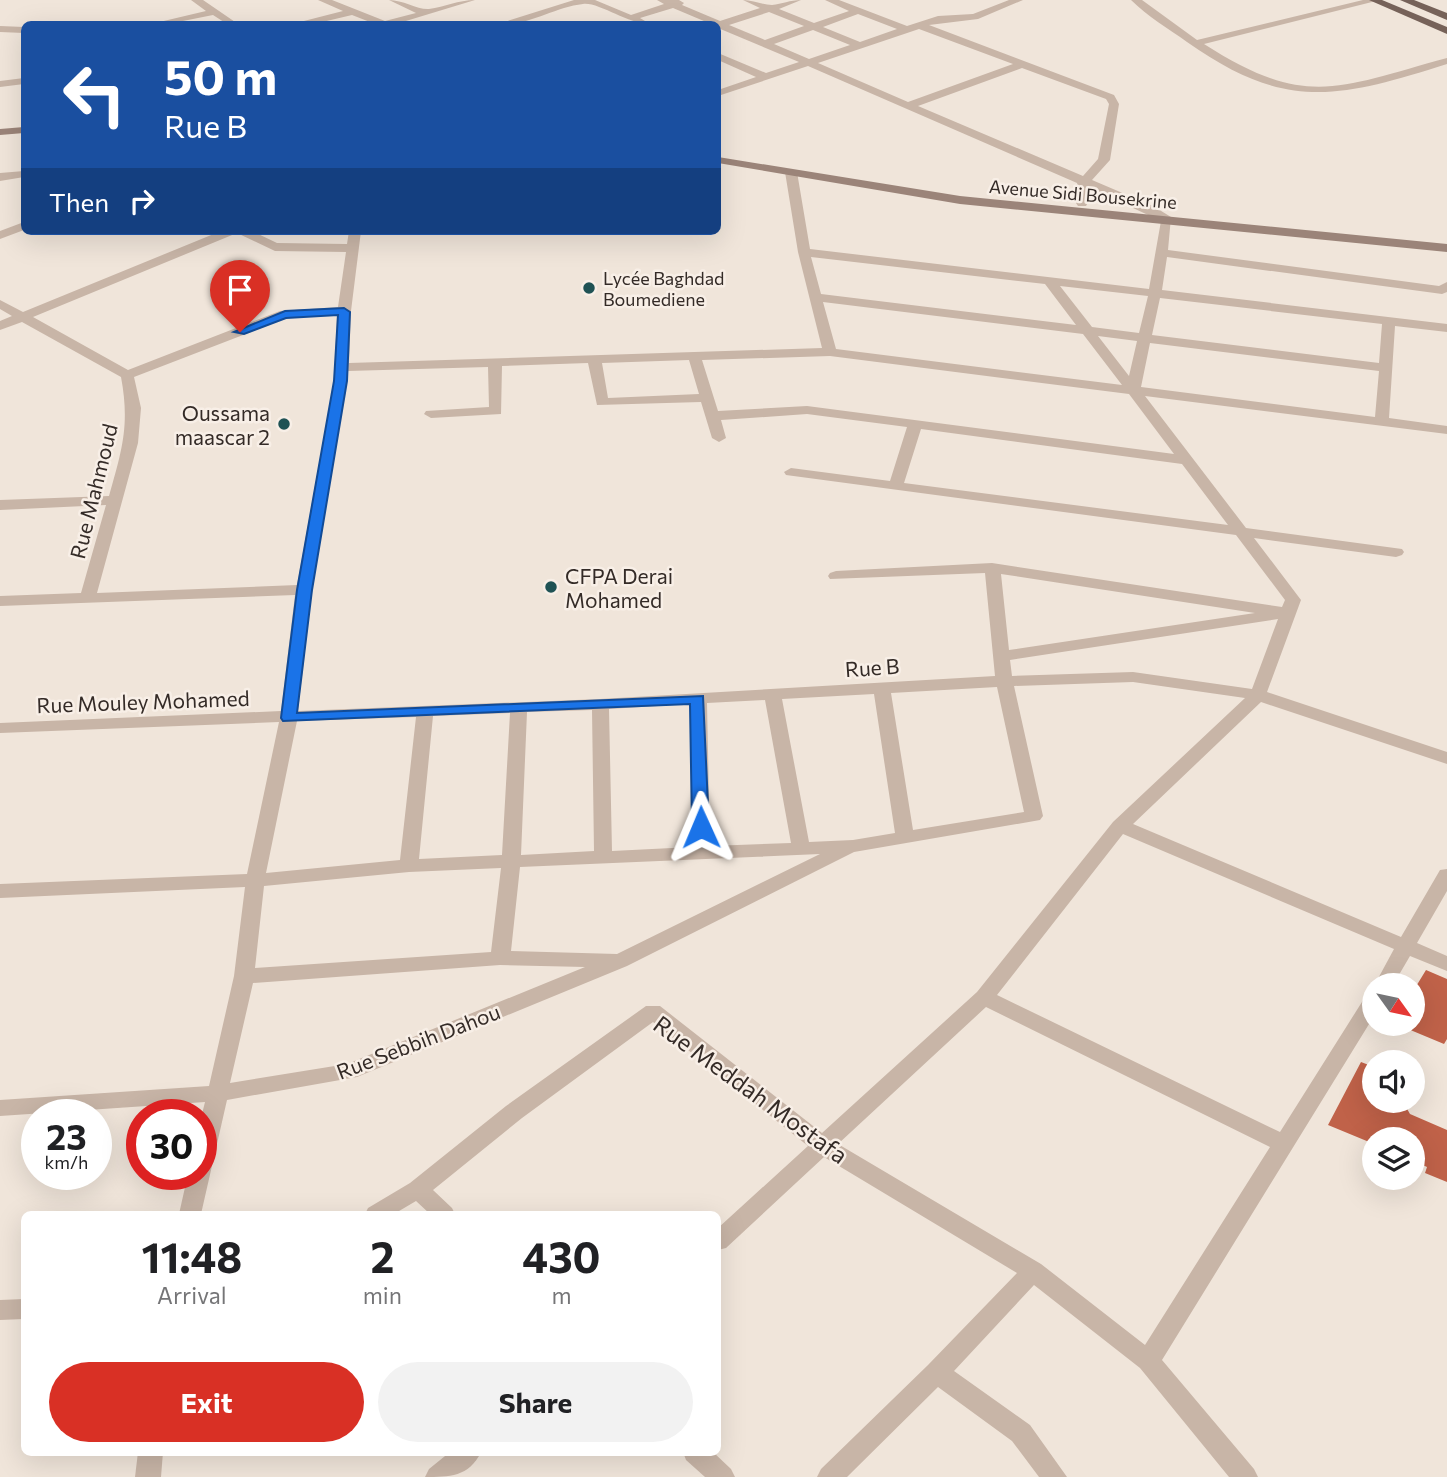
<!DOCTYPE html>
<html lang="en">
<head>
<meta charset="utf-8">
<style>
  :root { --surface:#fff; --page:#f2f2f2; --text:#202124; --muted:#757577; --accent:#d93025 }
  body { margin:0; font-family:Commissioner,sans-serif; background:var(--page); color:var(--text); height:100vh; display:flex; flex-direction:column; font-size:26px; white-space:nowrap }
  * { box-sizing:border-box; margin:0 }
  p { font-size:23px; color:var(--muted) }
  .icon { flex:none; width:38px; height:38px; fill:none; stroke:currentColor; stroke-width:2; stroke-linecap:round; stroke-linejoin:round }
  .map { position:relative; flex:1; overflow:hidden }
  .side { position:absolute; left:21px; top:1211px; width:700px; height:245px; display:flex; flex-direction:column; background:var(--surface); border-radius:10px; box-shadow:0 7px 28px #0002 }
  .side>* { flex:none }
  .top-card { position:absolute; left:21px; top:21px; width:700px; height:214px; border-radius:10px; box-shadow:0 7px 28px #0002; background:#1a4fa0; color:#fff; overflow:hidden }
  .needle { width:46px; rotate:123deg }
  .fabs { position:absolute; left:1362px; top:973px; display:grid; gap:14px }
  .fabs a { display:grid; place-items:center; width:63px; height:63px; border-radius:50%; background:var(--surface); box-shadow:0 7px 28px #0002; font-size:35px }
  .speed { position:absolute; left:21px; top:1099px; display:flex; gap:14px; font-size:35px; font-weight:700; text-align:center }
  .speed>* { display:grid; place-content:center; width:91px; height:91px; border-radius:50%; background:var(--surface); box-shadow:0 7px 28px #0002; line-height:1 }
  .speed small { font-size:18px; font-weight:400 }
  .speed .limit { border:10px solid #d22; background:#fff; color:#111 }
  .pin { position:absolute; display:grid; place-items:center; width:60px; height:60px; color:#fff; margin:-72px -30px; border-radius:50% 50% 50% 0; rotate:-45deg; box-shadow:0 0 7px #0007 }
  .pin .icon { rotate:45deg }
  .me { position:absolute; width:77px; margin:-38px; rotate:359deg; stroke-linejoin:round; filter:drop-shadow(0 0 5px #0008) }
  .turn { display:flex; align-items:center; gap:24px; height:147px; padding:0 28px; font-size:32px }
  .turn .icon { width:91px; height:91px; stroke-width:2.5 }
  .turn b { display:block; font-size:49px; line-height:60px }
  .then { display:flex; align-items:center; height:66px; padding:0 28px; background:#0003; gap:14px; font-size:26px }
  .eta { display:flex; justify-content:space-evenly; align-items:center; height:119px; text-align:center }
  .eta b { font-size:42px; font-weight:700; line-height:49px }
  .cta { display:flex; gap:14px; margin-top:auto; padding:14px 28px }
  .cta a { flex:1; height:80px; border-radius:42px; background:var(--accent); color:#fff; font-size:28px; font-weight:700; line-height:80px; text-align:center }
  .cta a+a { background:var(--page); color:var(--text) }
  .map>svg:first-child { display:block }
  .building { fill:#c06249 }
  .lines { fill:none; stroke-linecap:round; stroke-linejoin:round }
  .minor { fill:#c8b5a7; fill-rule:evenodd }
  .secondary { fill:#9b8479; fill-rule:evenodd }
  .primary { fill:#766259; fill-rule:evenodd }
  .route { fill:#1a73e8; stroke:#114b97; stroke-width:2 }
  .poi-dot { fill:#1f5254; stroke:#f8efe7; stroke-width:2.5 }
  .labels { text-anchor:middle; dominant-baseline:central; stroke-width:5; stroke-linejoin:round; paint-order:stroke }
  .far-street-label { font-size:18px; fill:#342b27; stroke:#f8efe7 }
  .far-poi-label { font-size:18px; fill:#342b27; stroke:#f8efe7; text-anchor:start }
  .poi-label { font-size:21px; fill:#342b27; stroke:#f8efe7; text-anchor:end }
  .street-label { font-size:21px; fill:#342b27; stroke:#f8efe7 }
  .near-street-label { font-size:24px; fill:#342b27; stroke:#f8efe7 }
</style>
</head>
<body>
<div class="map">
<svg width="1447" height="1477" viewBox="0 0 1447 1477">
  <rect width="100%" height="100%" fill="#f0e5da"/>
  <g class="building">
    <path d="M 1426,970 L 1447,979 L 1447,1039 L 1444,1044 L 1396,1024 L 1412,1024 L 1412,993 Z"/>
    <path d="M 1361,1062 L 1374,1067 L 1374,1101 L 1408,1101 L 1406,1107 L 1410,1114 L 1447,1130 L 1447,1182 L 1425,1173 L 1427,1167 L 1412,1160 L 1412,1139 L 1374,1139 L 1374,1144 L 1328,1125 Z"/>
  </g>
  <g class="lines">
    <g class="minor">
      <path d="M 191,0 L 203,0 L 238,24 L 227,24 L 213,15 L 168,24 L 151,24 L 206,11 Z"/>
      <path d="M 318,0 L 332,0 L 385,21 L 416,13 L 389,0 C 403,0 418,10 429,9 C 445,7 458,0 475,0 L 396,24 L 375,24 L 352,15 L 314,24 L 299,24 L 300,22 L 343,11 Z"/>
      <path d="M 574,0 L 595,0 L 631,15 L 664,4 L 657,0 L 679,0 L 684,3 L 682,5 L 720,21 L 760,8 L 743,0 C 753,0 763,5 772,5 C 782,4 790,0 801,0 L 779,9 L 814,23 L 849,11 L 825,0 L 839,0 L 907,26 L 938,16 L 973,14 L 1009,0 L 1023,0 L 978,19 L 929,25 L 1114,95 L 1119,104 L 1110,160 L 1092,180 L 1153,206 L 1171,217 L 1168,250 L 1439,286 L 1447,282 L 1447,292 L 1442,294 L 1167,257 L 1162,290 L 1447,324 L 1447,332 L 1395,326 L 1389,418 L 1447,426 L 1447,434 L 1145,396 L 1246,528 L 1402,549 L 1404,552 L 1402,555 L 1396,557 L 1254,538 L 1301,600 L 1267,692 L 1447,752 L 1447,764 L 1261,702 L 1133,824 L 1401,937 L 1440,870 L 1447,869 L 1447,891 L 1417,943 L 1447,956 L 1447,971 L 1410,956 L 1393,985 L 1374,986 L 1394,949 L 1123,834 L 997,995 L 1280,1132 L 1367,994 L 1374,992 L 1374,1016 L 1162,1360 L 1254,1469 L 1258,1477 L 1229,1477 L 1140,1368 L 1034,1285 L 954,1371 L 1030,1425 L 1067,1477 L 1039,1477 L 1012,1441 L 938,1387 L 847,1477 L 817,1477 L 821,1469 L 928,1365 L 1017,1273 L 824,1157 L 726,1248 L 718,1250 L 718,1228 L 808,1146 L 653,1022 L 522,1118 L 433,1190 L 452,1208 L 455,1214 L 430,1214 L 416,1201 L 394,1214 L 365,1214 L 368,1208 L 410,1183 L 506,1106 L 646,1006 L 660,1006 L 822,1133 L 977,992 L 1113,822 L 1245,698 L 1133,682 L 1014,686 L 1043,816 L 1040,820 L 854,852 L 627,966 L 357,1077 L 227,1100 L 201,1214 L 179,1214 L 188,1174 L 201,1174 L 201,1118 L 205,1102 L 0,1116 L 0,1100 L 209,1086 L 234,976 L 245,887 L 0,898 L 0,884 L 247,874 L 279,722 L 0,733 L 0,723 L 281,711 L 295,595 L 0,606 L 0,596 L 81,593 L 106,505 L 0,510 L 0,500 L 109,496 C 122,450 130,425 121,377 L 22,322 L 0,330 L 0,321 L 12,316 L 0,309 L 0,300 L 23,312 L 221,231 L 252,231 L 277,243 L 347,244 L 349,231 L 361,231 L 351,311 L 349,363 L 822,348 L 798,252 L 785,172 L 791,169 L 797,172 L 810,249 L 1149,289 L 1161,221 L 1090,188 L 1092,195 L 1086,206 L 1078,206 L 1076,203 L 1080,195 L 1077,183 L 808,66 L 718,96 L 718,90 L 756,77 L 718,60 L 718,53 L 766,73 L 799,62 L 718,28 L 718,24 L 711,24 L 673,8 L 640,18 L 650,24 C 627,24 599,2 583,4 C 554,7 527,27 498,24 ZM 769,12 L 804,26 L 765,40 L 729,25 ZM 858,14 L 897,29 L 860,42 L 823,27 ZM 919,29 L 1013,64 L 908,102 L 818,63 ZM 813,30 L 850,45 L 809,59 L 774,44 ZM 1022,68 L 1106,99 L 1109,104 L 1098,159 L 1083,176 L 918,106 ZM 237,233 L 275,251 L 346,252 L 338,307 L 280,311 L 128,370 L 33,317 ZM 811,257 L 1045,284 L 1076,325 L 821,294 ZM 1060,286 L 1148,296 L 1139,333 L 1092,327 ZM 1160,298 L 1382,324 L 1379,363 L 1152,335 ZM 823,302 L 1083,334 L 1122,385 L 836,349 ZM 337,315 L 334,381 L 297,585 L 97,593 L 138,443 L 141,408 L 134,377 L 287,318 ZM 1098,336 L 1137,341 L 1129,376 ZM 1150,343 L 1379,371 L 1375,417 L 1141,387 ZM 830,356 L 1129,394 L 1174,454 L 807,406 L 718,411 L 702,360 ZM 689,360 L 699,394 L 608,398 L 602,363 ZM 588,363 L 597,405 L 701,402 L 712,438 L 719,442 L 726,438 L 721,420 L 807,414 L 907,427 L 890,481 L 791,468 L 784,472 L 786,475 L 1236,535 L 1285,600 L 1282,607 L 992,563 L 836,571 L 830,573 L 828,576 L 830,579 L 985,573 L 995,676 L 600,699 L 298,711 L 312,590 L 348,371 L 488,367 L 489,407 L 426,411 L 424,414 L 431,418 L 501,414 L 502,366 ZM 921,429 L 1182,464 L 1228,525 L 904,483 ZM 1001,574 L 1255,613 L 1009,650 ZM 1278,619 L 1252,689 L 1133,672 L 1012,676 L 1010,660 ZM 997,687 L 1024,812 L 913,830 L 891,693 ZM 874,694 L 895,833 L 853,840 L 809,842 L 782,699 ZM 765,700 L 791,843 L 710,846 L 707,703 ZM 690,704 L 692,847 L 612,851 L 609,709 ZM 592,710 L 594,851 L 521,855 L 527,712 ZM 510,713 L 502,855 L 419,859 L 433,716 ZM 416,717 L 400,860 L 266,873 L 297,721 ZM 820,854 L 617,954 L 511,951 L 520,867 ZM 501,868 L 491,952 L 255,968 L 264,886 L 409,872 ZM 500,965 L 585,967 L 347,1064 L 230,1083 L 253,983 ZM 986,1007 L 1270,1147 L 1145,1345 L 1041,1264 L 838,1144 Z"/>
      <path d="M 1131,0 L 1142,0 L 1197,40 L 1363,0 L 1380,0 L 1204,44 C 1307,110 1339,87 1447,58 L 1447,64 C 1339,98 1286,112 1187,42 C 1169,29 1147,16 1131,0 Z"/>
      <path d="M 0,26 L 24,27 L 24,33 L 0,32 Z"/>
      <path d="M 24,78 L 24,84 L 0,87 L 0,81 Z"/>
      <path d="M 24,171 L 24,177 L 0,181 L 0,173 Z"/>
      <path d="M 24,222 L 24,230 L 0,239 L 0,231 Z"/>
      <path d="M 24,1299 L 24,1319 L 0,1320 L 0,1300 Z"/>
      <path d="M 138,1452 L 163,1452 L 161,1477 L 135,1477 Z"/>
      <path d="M 450,1452 L 481,1452 C 469,1477 449,1477 425,1477 L 429,1469 Z"/>
      <path d="M 683,1452 L 713,1452 L 731,1469 L 735,1477 L 705,1477 L 686,1460 Z"/>
    </g>
    <g class="secondary">
      <path d="M 24,127 L 24,133 L 0,135 L 0,129 Z"/>
      <path d="M 718,157 L 960,196 L 1447,244 L 1447,252 L 960,204 L 718,163 Z"/>
    </g>
    <g class="primary">
      <path d="M 1369,0 L 1382,0 L 1447,27 L 1447,34 Z"/>
      <path d="M 1400,0 L 1414,0 L 1447,13 L 1447,20 Z"/>
    </g>
  </g>
  <path class="route" d="M 344,308 L 350,312 L 347,381 L 312,590 L 297,713 L 703,696 L 709,827 L 706,831 L 695,831 L 692,827 L 690,704 L 283,721 L 281,718 L 297,590 L 334,381 L 338,315 L 286,318 L 244,334 L 234,332 L 285,311 Z"/>
  <g class="poi-dot">
    <circle cx="589" cy="288" r="7"/>
    <circle cx="284" cy="424" r="7"/>
    <circle cx="551" cy="587" r="7"/>
  </g>
  <g class="labels">
    <g class="far-street-label">
      <text transform="translate(1083 194) rotate(5)">Avenue Sidi Bousekrine</text>
    </g>
    <g class="far-poi-label">
      <text x="603" y="278">Lycée Baghdad<tspan x="603" dy="21">Boumediene</tspan></text>
    </g>
    <g class="poi-label">
      <text x="270" y="412">Oussama<tspan x="270" dy="24">maascar 2</tspan></text>
      <text x="565" y="575" text-anchor="start">CFPA Derai<tspan x="565" dy="24">Mohamed</tspan></text>
    </g>
    <g class="street-label">
      <text transform="translate(93 491) rotate(-76)">Rue Mahmoud</text>
      <text transform="translate(872 667) rotate(-4)">Rue B</text>
      <text transform="translate(143 701) rotate(-2)">Rue Mouley Mohamed</text>
      <text transform="translate(418 1041) rotate(-21)">Rue Sebbih Dahou</text>
    </g>
    <g class="near-street-label">
      <text transform="translate(751 1089) rotate(36)">Rue Meddah Mostafa</text>
    </g>
  </g>
</svg>
<div class="fabs">
<a><svg class="needle" viewBox="-14 -14 28 28"><path d="M0-13l5 13h-10z" fill="#e53935"/><path d="M0 13l5-13h-10z" fill="#757577"/></svg></a>
<a><svg class="icon" aria-label="sound" viewBox="0 0 24 24"><path d="M4 9h4l5-4v14l-5-4H4zM17 9q2 3 0 6"/></svg></a>
<a><svg class="icon" aria-label="layers" viewBox="0 0 24 24"><path d="M12 4l9 5-9 5-9-5zM3 14l9 5 9-5"/></svg></a>
</div>
<div class="speed"><div>23<small>km/h</small></div><div class="limit">30</div></div>
<div class="pin" style="left:240px;top:332px;background:#d93025"><svg class="icon" aria-label="arrive" viewBox="0 0 24 24"><path d="M6 21V4h12l-3 4 3 4H6"/></svg></div>
<svg class="me" style="left:701px;top:827px" viewBox="-20 -20 40 40"><path d="M0-17L14 15 0 8-14 15z" fill="#1a73e8" stroke="#fff" stroke-width="4"/></svg>
<div class="top-card">
<div class="turn"><svg class="icon" aria-label="left" viewBox="0 0 24 24"><path d="M17 20v-9H6M10 6l-5 5 5 5"/></svg><div><b>50 m</b>Rue B</div></div>
<div class="then">Then<svg class="icon" aria-label="right" viewBox="0 0 24 24"><path d="M7 20v-9h11M14 6l5 5-5 5"/></svg></div>
</div>
<section class="side">
<div class="eta">
<div><b>11:48</b><p>Arrival</p></div>
<div><b>2</b><p>min</p></div>
<div><b>430</b><p>m</p></div>
</div>
<div class="cta"><a>Exit</a><a>Share</a></div>
</section>
</div>
</body>
</html>
